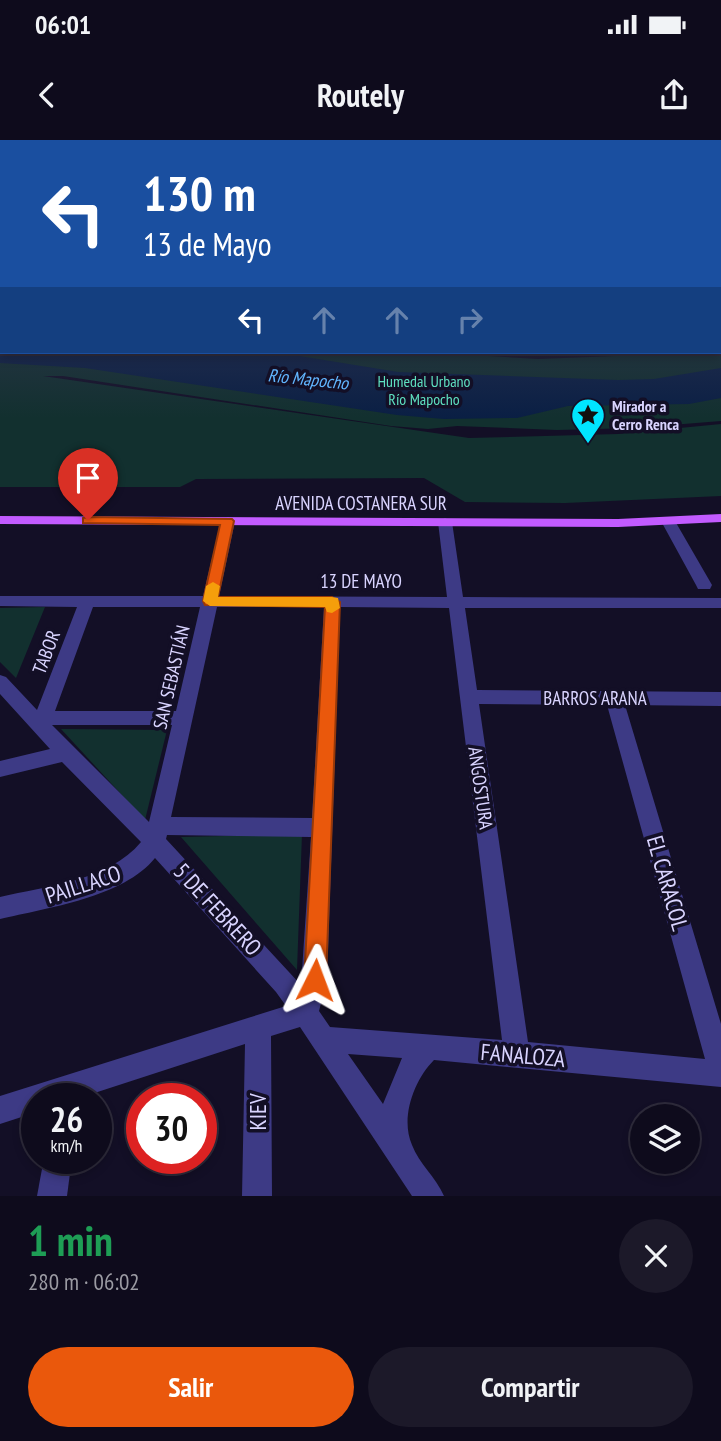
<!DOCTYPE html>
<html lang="es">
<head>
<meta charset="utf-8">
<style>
  :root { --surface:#0e0b1c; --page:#1c1929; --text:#f1f3f6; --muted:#9b9ba3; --line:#2e2b3b; --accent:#ea580c }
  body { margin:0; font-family:"PT Sans Narrow",sans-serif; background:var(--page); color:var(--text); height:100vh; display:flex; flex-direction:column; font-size:26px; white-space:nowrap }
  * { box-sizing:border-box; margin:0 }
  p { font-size:23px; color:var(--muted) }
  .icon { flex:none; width:38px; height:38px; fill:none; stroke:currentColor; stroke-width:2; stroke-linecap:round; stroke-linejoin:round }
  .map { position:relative; height:1056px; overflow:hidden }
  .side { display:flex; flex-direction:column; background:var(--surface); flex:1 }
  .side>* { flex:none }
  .top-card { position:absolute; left:0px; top:0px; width:721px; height:214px; box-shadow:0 4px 10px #0003,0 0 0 2px var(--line); background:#1a4fa0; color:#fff; overflow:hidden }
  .controls { position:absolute; left:630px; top:964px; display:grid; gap:14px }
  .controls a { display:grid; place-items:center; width:70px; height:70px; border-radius:50%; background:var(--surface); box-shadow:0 4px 10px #0003,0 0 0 2px var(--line); font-size:35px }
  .speed { position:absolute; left:21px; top:943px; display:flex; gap:14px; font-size:35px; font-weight:700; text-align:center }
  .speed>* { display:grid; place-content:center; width:91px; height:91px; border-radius:50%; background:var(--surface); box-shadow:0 4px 10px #0003,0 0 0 2px var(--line); line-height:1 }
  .speed small { font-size:18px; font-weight:400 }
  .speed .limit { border:10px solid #d22; background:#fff; color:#111 }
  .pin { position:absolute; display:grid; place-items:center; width:60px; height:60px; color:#fff; margin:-72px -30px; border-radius:50% 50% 50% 0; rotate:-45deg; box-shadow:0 0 7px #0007 }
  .pin .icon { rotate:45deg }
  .me { position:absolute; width:77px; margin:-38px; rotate:3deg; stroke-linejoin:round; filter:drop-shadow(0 0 5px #0008) }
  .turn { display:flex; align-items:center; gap:24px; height:147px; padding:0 28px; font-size:32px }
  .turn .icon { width:91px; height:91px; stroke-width:2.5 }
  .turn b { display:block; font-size:49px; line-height:60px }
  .lanes { display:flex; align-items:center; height:66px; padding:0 28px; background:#0003; justify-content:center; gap:35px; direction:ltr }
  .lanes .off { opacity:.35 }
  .round { display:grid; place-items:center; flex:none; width:74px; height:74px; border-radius:37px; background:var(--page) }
  .head { display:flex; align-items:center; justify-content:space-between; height:119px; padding:0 28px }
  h1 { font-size:42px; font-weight:700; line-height:52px; color:#1e9e55 }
  .action { display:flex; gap:14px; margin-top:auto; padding:14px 28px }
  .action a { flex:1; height:80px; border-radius:42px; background:var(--accent); color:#fff; font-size:28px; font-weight:700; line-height:80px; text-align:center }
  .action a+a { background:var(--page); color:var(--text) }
  .status { display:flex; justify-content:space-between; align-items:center; height:49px; padding:0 35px; background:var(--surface); direction:ltr }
  .status svg { height:19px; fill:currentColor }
  header { display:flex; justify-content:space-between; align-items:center; height:91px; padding:0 28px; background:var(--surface); font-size:32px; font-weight:700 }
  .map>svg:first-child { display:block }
  .green { fill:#12302f }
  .water { fill:#0a1f44 }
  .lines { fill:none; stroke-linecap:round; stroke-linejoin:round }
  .minor { fill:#3d3a85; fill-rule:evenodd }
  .major { fill:#c25bff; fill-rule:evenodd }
  .highway { fill:#ff4fa3; fill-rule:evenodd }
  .route { fill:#ea580c; stroke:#983908; stroke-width:2 }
  .slow { fill:#f59e0b }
  .labels { text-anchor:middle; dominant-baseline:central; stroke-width:7; stroke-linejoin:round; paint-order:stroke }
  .far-park-label { font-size:16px; fill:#5fe0c0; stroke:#130f26 }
  .far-poi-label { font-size:16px; font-weight:bold; fill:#d9d4ff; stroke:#130f26; text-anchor:start }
  .far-water-label { font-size:18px; font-style:italic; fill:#62b6ff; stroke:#130f26 }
  .street-label { font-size:19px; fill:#d9d4ff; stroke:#130f26 }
  .near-street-label { font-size:23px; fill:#d9d4ff; stroke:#130f26 }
</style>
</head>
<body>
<div class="status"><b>06:01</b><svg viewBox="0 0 49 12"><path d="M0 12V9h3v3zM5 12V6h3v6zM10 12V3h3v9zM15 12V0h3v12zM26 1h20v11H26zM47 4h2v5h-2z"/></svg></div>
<header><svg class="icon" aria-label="back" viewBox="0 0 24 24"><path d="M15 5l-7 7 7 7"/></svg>Routely<svg class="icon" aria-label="share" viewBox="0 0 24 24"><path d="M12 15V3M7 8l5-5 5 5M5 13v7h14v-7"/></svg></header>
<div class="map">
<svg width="721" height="1056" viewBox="0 0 721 1056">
  <rect width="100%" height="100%" fill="#130f26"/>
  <g class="green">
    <path d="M 0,166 L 2,212 L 420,212 L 538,219 L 719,212 L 721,203 L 721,281 L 634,288 L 557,290 L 457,286 L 428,289 L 391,286 L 63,236 L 43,236 L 469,298 L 618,294 L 721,284 L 721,356 L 565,363 L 465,362 L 424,338 L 196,339 L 180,347 L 0,347 Z"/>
    <path d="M 45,467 L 16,538 L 0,522 L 0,468 Z"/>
    <path d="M 61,589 L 167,590 L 145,680 Z"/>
    <path d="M 302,694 L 297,830 L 181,697 Z"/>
  </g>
  <path class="water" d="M 0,189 L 2,212 L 275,212 L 398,232 L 618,240 L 654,239 L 721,228 L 721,258 L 689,264 L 568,266 L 517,278 L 444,279 L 397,275 L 85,228 L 0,223 Z"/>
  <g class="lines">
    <g class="minor">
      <path d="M 228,377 L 235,381 L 219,456 L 447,457 L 438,382 L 445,378 L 452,382 L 463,457 L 721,458 L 721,468 L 465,468 L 477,550 L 721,552 L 721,566 L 625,565 L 721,884 L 721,947 L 434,920 C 414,940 400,978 412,1005 C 419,1024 436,1037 444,1056 L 412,1056 L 300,887 L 271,896 L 272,1056 L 242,1056 L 245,904 L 76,959 L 37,959 L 37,972 L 0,984 L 0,956 L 286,866 L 276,852 L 155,718 C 124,757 47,768 0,779 L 0,757 C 46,746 109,741 141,702 L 62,622 L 0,637 L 0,621 L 50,609 L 0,554 L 0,535 L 6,537 L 37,570 L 77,467 L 0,466 L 0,456 L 203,456 L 221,381 ZM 93,467 L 200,467 L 176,571 L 55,571 ZM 217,467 L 324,467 L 312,678 L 171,677 ZM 340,467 L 449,468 L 502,900 L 330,887 L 319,871 L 327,840 ZM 479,564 L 607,565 L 705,919 L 528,902 ZM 52,585 L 172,585 L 149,682 ZM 167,695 L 311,697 L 301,845 L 166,699 ZM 348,914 L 402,918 L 383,964 Z"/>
      <path d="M 668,377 L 675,381 L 712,445 L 710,449 L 698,449 L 696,445 L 661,381 Z"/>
      <path d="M 44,1018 L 72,1018 L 67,1056 L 37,1056 Z"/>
    </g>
    <path class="major" d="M 721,374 L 721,382 L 618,387 L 0,384 L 0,376 L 618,379 Z"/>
    <g class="highway">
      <path d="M 719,131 L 721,131 L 719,138 Z"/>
      <path d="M 719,150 L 721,150 L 719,157 Z"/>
      <rect x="0" y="157" width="2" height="6"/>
    </g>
  </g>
  <linearGradient id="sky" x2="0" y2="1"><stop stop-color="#0a0815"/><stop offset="0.47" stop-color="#333752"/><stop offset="1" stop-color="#333752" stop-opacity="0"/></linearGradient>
  <rect width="721" height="278" fill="url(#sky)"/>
  <path class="route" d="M 88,377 L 232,379 L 234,381 L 218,457 L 332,457 L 340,462 L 326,840 L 322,848 L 315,851 L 307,848 L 304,840 L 325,467 L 205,465 L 203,461 L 220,385 L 83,383 L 83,378 Z"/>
  <path class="slow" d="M 213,442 L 220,446 L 218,457 L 332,457 L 338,458 L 340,468 L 332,473 L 327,472 L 325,467 L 210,466 L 203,461 L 206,446 Z"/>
  <defs>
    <g id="sight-pin" transform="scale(1.75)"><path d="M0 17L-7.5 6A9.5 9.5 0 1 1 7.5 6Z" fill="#00e5ff" stroke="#130f26"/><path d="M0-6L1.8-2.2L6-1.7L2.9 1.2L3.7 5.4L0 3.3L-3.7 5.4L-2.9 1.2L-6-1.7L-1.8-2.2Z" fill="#111"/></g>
  </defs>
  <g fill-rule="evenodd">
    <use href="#sight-pin" x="588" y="275"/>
  </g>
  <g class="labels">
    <g class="far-park-label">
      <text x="424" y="241">Humedal Urbano<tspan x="424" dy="18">Río Mapocho</tspan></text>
    </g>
    <g class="far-poi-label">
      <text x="612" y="266">Mirador a<tspan x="612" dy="18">Cerro Renca</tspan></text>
    </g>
    <g class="far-water-label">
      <text transform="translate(308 239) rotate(6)">Río Mapocho</text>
    </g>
    <g class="street-label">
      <text x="361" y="363">AVENIDA COSTANERA SUR</text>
      <text x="361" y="441">13 DE MAYO</text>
      <text transform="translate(46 512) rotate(-69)">TABOR</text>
      <text transform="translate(171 537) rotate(-77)">SAN SEBASTIÁN</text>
      <text x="595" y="558">BARROS ARANA</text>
      <text transform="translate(481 648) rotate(82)">ANGOSTURA</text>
    </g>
    <g class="near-street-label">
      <text transform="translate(668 743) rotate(74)">EL CARACOL</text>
      <text transform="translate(83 744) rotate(-18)">PAILLACO</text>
      <text transform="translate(218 769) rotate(47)">5 DE FEBRERO</text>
      <text transform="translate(523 915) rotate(5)">FANALOZA</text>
      <text transform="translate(257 972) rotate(-90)">KIEV</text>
    </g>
  </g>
</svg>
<div class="controls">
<a><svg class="icon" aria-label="layers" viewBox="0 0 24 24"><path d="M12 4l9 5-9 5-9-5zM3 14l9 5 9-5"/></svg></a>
</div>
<div class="speed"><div>26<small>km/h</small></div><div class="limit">30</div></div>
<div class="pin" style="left:88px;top:380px;background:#d93025"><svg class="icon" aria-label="arrive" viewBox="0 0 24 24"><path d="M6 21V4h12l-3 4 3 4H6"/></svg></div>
<svg class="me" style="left:315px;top:840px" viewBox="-20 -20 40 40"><path d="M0-17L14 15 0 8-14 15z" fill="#ea580c" stroke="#fff" stroke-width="4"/></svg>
<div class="top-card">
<div class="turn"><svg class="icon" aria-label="left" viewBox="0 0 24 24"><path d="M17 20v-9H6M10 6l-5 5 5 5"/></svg><div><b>130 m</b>13 de Mayo</div></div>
<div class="lanes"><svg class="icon" aria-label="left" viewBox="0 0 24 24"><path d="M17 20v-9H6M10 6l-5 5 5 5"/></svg><svg class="icon off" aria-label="ahead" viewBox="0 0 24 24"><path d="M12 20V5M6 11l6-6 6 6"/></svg><svg class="icon off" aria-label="ahead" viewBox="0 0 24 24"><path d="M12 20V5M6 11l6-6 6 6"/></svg><svg class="icon off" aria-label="right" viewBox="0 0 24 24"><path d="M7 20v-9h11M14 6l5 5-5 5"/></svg></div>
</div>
</div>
<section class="side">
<div class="head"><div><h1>1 min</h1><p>280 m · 06:02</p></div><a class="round"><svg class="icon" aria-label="close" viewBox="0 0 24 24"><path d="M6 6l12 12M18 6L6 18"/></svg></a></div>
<div class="action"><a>Salir</a><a>Compartir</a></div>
</section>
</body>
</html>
